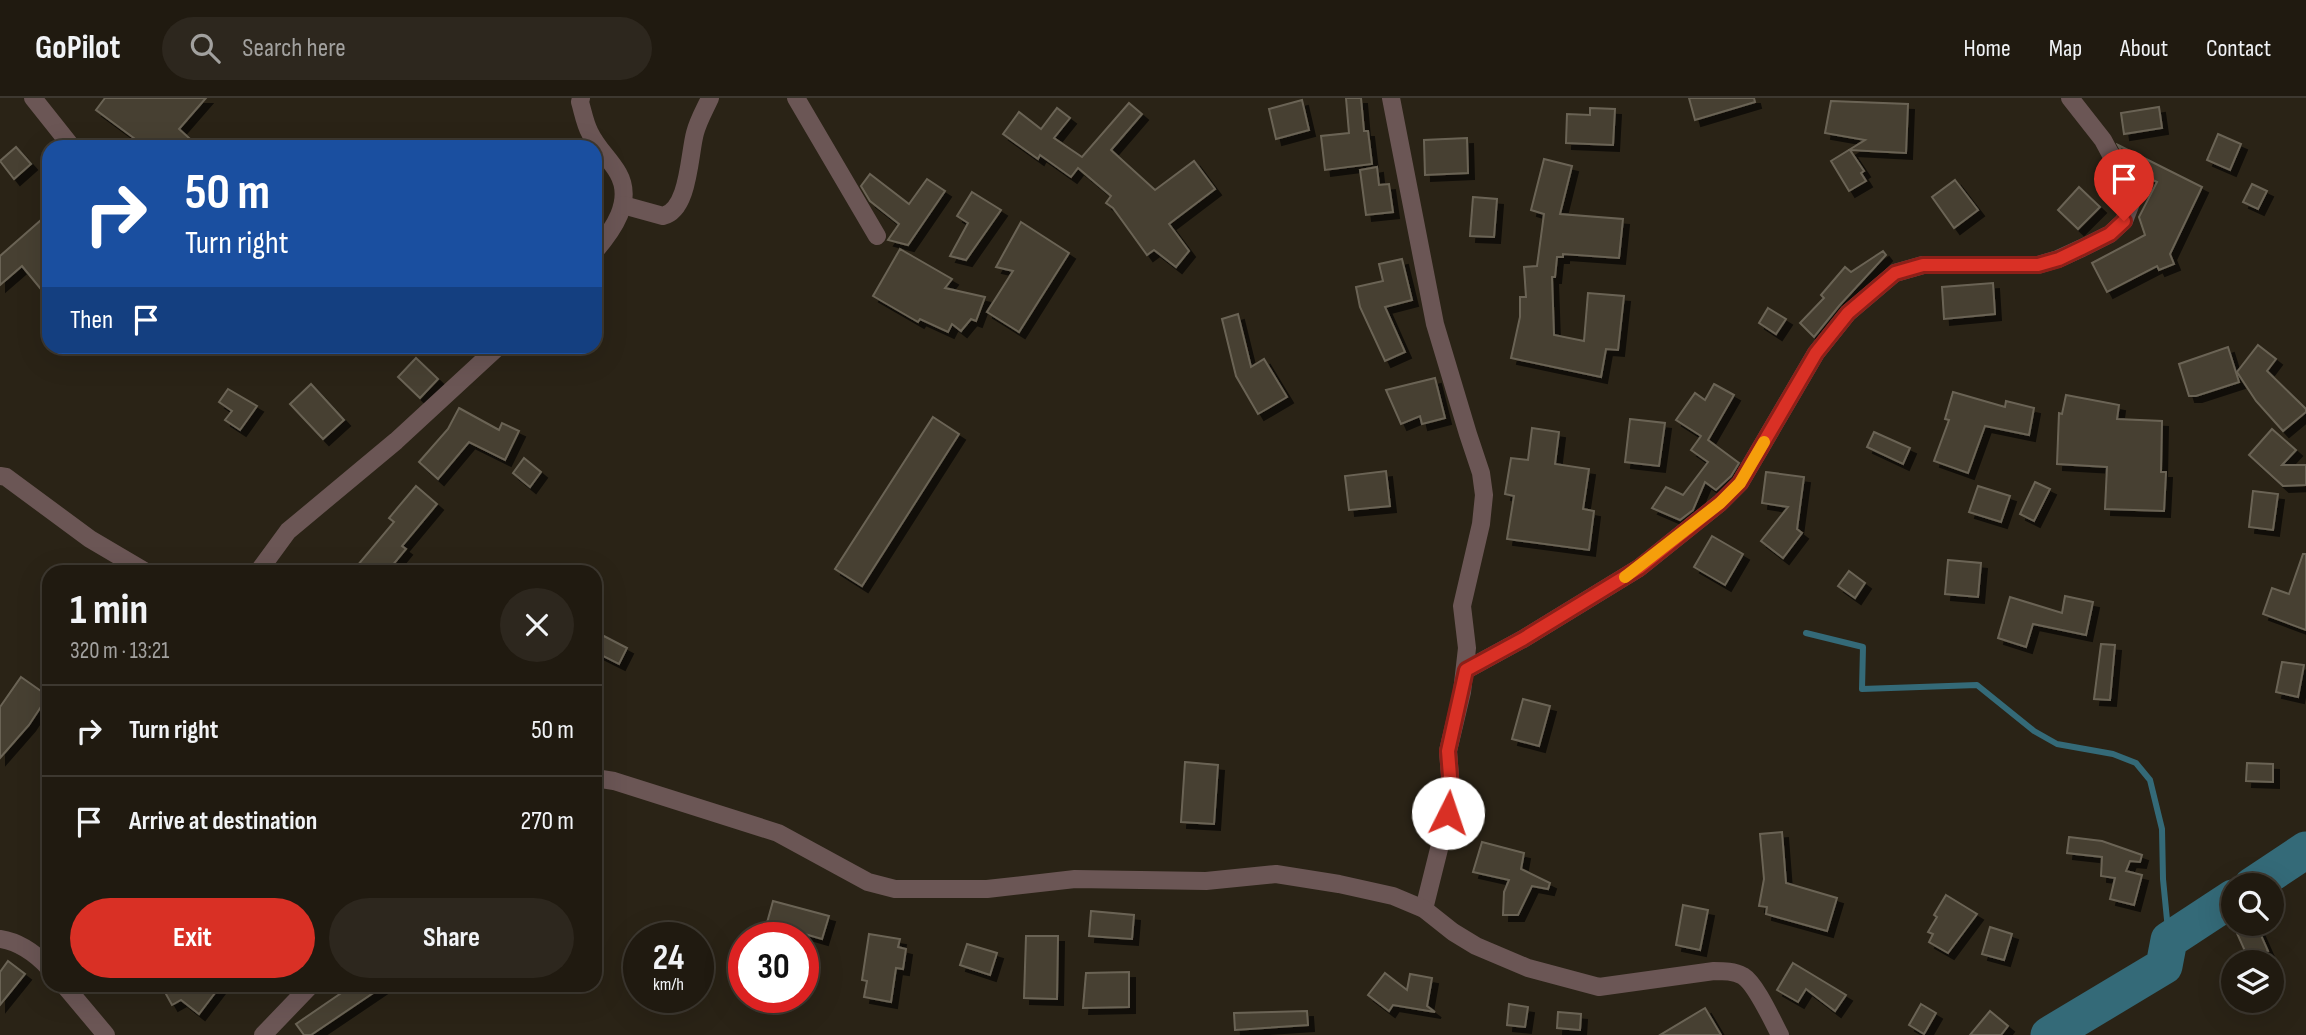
<!DOCTYPE html>
<html lang="en">
<head>
<meta charset="utf-8">
<style>
  :root { --surface:#201a10; --page:#2d271e; --text:#f1f3f6; --muted:#a2a19f; --line:#3d3830; --accent:#d93025 }
  body { margin:0; font-family:"Sofia Sans Condensed",sans-serif; background:var(--page); color:var(--text); height:100vh; display:flex; flex-direction:column; font-size:26px; white-space:nowrap }
  * { box-sizing:border-box; margin:0 }
  p { font-size:23px; color:var(--muted) }
  .icon { flex:none; width:38px; height:38px; fill:none; stroke:currentColor; stroke-width:2; stroke-linecap:round; stroke-linejoin:round }
  .map { position:relative; flex:1; overflow:hidden }
  .sheet { position:absolute; left:42px; top:467px; width:560px; height:427px; display:flex; flex-direction:column; background:var(--surface); border-radius:21px; box-shadow:0 7px 28px #0002,0 0 0 2px var(--line) }
  .sheet>* { flex:none }
  .top-card { position:absolute; left:42px; top:42px; width:560px; height:214px; border-radius:21px; box-shadow:0 7px 28px #0002,0 0 0 2px var(--line); background:#1a4fa0; color:#fff; overflow:hidden }
  .buttons { position:absolute; left:2221px; top:775px; display:grid; gap:14px }
  .buttons a { display:grid; place-items:center; width:63px; height:63px; border-radius:50%; background:var(--surface); box-shadow:0 7px 28px #0002,0 0 0 2px var(--line); font-size:35px }
  .speed { position:absolute; left:623px; top:824px; display:flex; gap:14px; font-size:35px; font-weight:700; text-align:center }
  .speed>* { display:grid; place-content:center; width:91px; height:91px; border-radius:50%; background:var(--surface); box-shadow:0 7px 28px #0002,0 0 0 2px var(--line); line-height:1 }
  .speed small { font-size:18px; font-weight:400 }
  .speed .limit { border:10px solid #d22; background:#fff; color:#111 }
  .pin { position:absolute; display:grid; place-items:center; width:60px; height:60px; color:#fff; margin:-72px -30px; border-radius:50% 50% 50% 0; rotate:-45deg; box-shadow:0 0 7px #0007 }
  .pin .icon { rotate:45deg }
  .me { position:absolute; width:77px; margin:-38px; rotate:4deg; stroke-linejoin:round; filter:drop-shadow(0 0 5px #0008) }
  .turn { display:flex; align-items:center; gap:24px; height:147px; padding:0 28px; font-size:32px }
  .turn .icon { width:91px; height:91px; stroke-width:2.5 }
  .turn b { display:block; font-size:49px; line-height:60px }
  .then { display:flex; align-items:center; height:66px; padding:0 28px; background:#0003; gap:14px; font-size:26px }
  .round { display:grid; place-items:center; flex:none; width:74px; height:74px; border-radius:37px; background:var(--page) }
  .head { display:flex; align-items:center; justify-content:space-between; height:119px; padding:0 28px }
  h1 { font-size:42px; font-weight:700; line-height:52px }
  .primary-button { display:flex; gap:14px; margin-top:auto; padding:14px 28px }
  .primary-button a { flex:1; height:80px; border-radius:42px; background:var(--accent); color:#fff; font-size:28px; font-weight:700; line-height:80px; text-align:center }
  .primary-button a+a { background:var(--page); color:var(--text) }
  ul { padding:0; list-style:none }
  li { display:flex; align-items:center; gap:21px; height:91px; padding:0 28px; border-top:2px solid var(--line) }
  li div { flex:1 }
  li b { display:block; font-size:26px }
  li em { font-style:normal }
  header { display:flex; align-items:center; gap:42px; box-sizing:border-box; height:98px; padding:0 35px; background:var(--surface); border-bottom:2px solid var(--line) }
  header strong { font-size:33px }
  nav { display:flex; gap:38px; margin-inline-start:auto; font-size:24px }
  .search { width:490px; height:63px; background:var(--page); display:flex; align-items:center; gap:18px; box-sizing:border-box; padding:0 24px; border-radius:38px; color:var(--muted); font-size:26px }
  .map>svg:first-child { display:block }
  .lines { fill:none; stroke-linecap:round; stroke-linejoin:round }
  .stream { stroke:#346a78; stroke-width:6 }
  .river { stroke:#346a78; stroke-width:37 }
  .building { fill:#463f31; stroke:#6b6455; stroke-width:2; filter:url(#shadow) }
  .minor { stroke:#6b5655; stroke-width:18 }
  .route-casing { stroke:#8d1f18; stroke-width:18 }
  .route { stroke:#d93025; stroke-width:12 }
  .slow { stroke:#f59e0b; stroke-width:12 }
</style>
</head>
<body>
<header>
<strong>GoPilot</strong>
<div class="search"><svg class="icon" aria-label="search" viewBox="0 0 24 24"><circle cx="10" cy="10" r="6"/><path d="M15 15l6 6"/></svg>Search here</div>
<nav><a>Home</a><a>Map</a><a>About</a><a>Contact</a></nav>
</header>
<div class="map">
<svg width="2306" height="937" viewBox="0 0 2306 937">
  <defs>
    <filter id="shadow"><feDropShadow dx="6" dy="6" stdDeviation="0" flood-color="#0009"/></filter>
  </defs>
  <rect width="100%" height="100%" fill="#2a2316"/>
  <g class="lines">
    <path class="stream" d="M 1806,535 L 1863,549 L 1862,591 L 1977,587 L 2034,633 L 2057,646 L 2113,656 L 2136,665 L 2150,682 L 2162,731 L 2163,781 L 2169,842"/>
    <g class="river">
      <path d="M 2252,788 L 2306,752"/>
      <path d="M 2049,937 L 2164,868 L 2169,842 L 2233,800"/>
    </g>
  </g>
  <g class="building">
    <path d="M 105,0 L 206,0 L 179,31 L 199,49 L 146,49 L 96,12 Z"/>
    <path d="M 1346,0 L 1361,0 L 1364,33 L 1368,33 L 1372,66 L 1325,72 L 1321,38 L 1349,35 Z"/>
    <path d="M 1689,0 L 1754,0 L 1755,4 L 1695,22 Z"/>
    <path d="M 1302,2 L 1309,32 L 1276,41 L 1269,11 Z"/>
    <path d="M 1831,3 L 1908,6 L 1906,55 L 1850,52 L 1864,73 L 1861,75 L 1866,83 L 1849,93 L 1831,63 L 1865,42 L 1825,35 Z"/>
    <path d="M 1129,5 L 1142,16 L 1111,52 L 1155,92 L 1194,63 L 1215,91 L 1169,126 L 1189,153 L 1176,169 L 1154,152 L 1147,157 L 1113,110 L 1106,105 L 1111,98 L 1078,70 L 1071,79 L 1040,57 L 1038,61 L 1003,36 L 1019,14 L 1041,31 L 1057,10 L 1070,20 L 1054,40 L 1082,59 Z"/>
    <path d="M 2159,9 L 2162,30 L 2124,36 L 2121,15 Z"/>
    <path d="M 1590,10 L 1615,11 L 1613,47 L 1566,45 L 1567,16 L 1590,17 Z"/>
    <path d="M 2218,36 L 2241,46 L 2230,72 L 2207,62 Z"/>
    <path d="M 1467,40 L 1468,75 L 1425,77 L 1424,42 Z"/>
    <path d="M 2118,47 L 2202,89 L 2170,156 L 2174,166 L 2159,172 L 2157,168 L 2107,194 L 2092,165 L 2145,137 L 2139,119 L 2157,84 L 2131,71 Z"/>
    <path d="M 16,49 L 31,66 L 14,81 L 0,63 Z"/>
    <path d="M 1544,61 L 1572,68 L 1560,116 L 1623,121 L 1619,160 L 1563,156 L 1563,159 L 1557,159 L 1555,179 L 1552,179 L 1554,237 L 1584,243 L 1588,195 L 1624,198 L 1618,252 L 1606,251 L 1601,279 L 1511,260 L 1520,219 L 1520,199 L 1526,199 L 1524,169 L 1537,168 L 1544,116 L 1531,112 Z"/>
    <path d="M 1377,69 L 1379,87 L 1389,86 L 1393,114 L 1366,117 L 1360,72 Z"/>
    <path d="M 870,76 L 909,106 L 927,81 L 945,93 L 908,147 L 888,142 L 899,126 L 870,103 L 861,88 Z"/>
    <path d="M 1955,82 L 1978,112 L 1954,130 L 1932,99 Z"/>
    <path d="M 2252,86 L 2267,93 L 2258,111 L 2243,104 Z"/>
    <path d="M 2079,89 L 2100,109 L 2078,131 L 2058,112 Z"/>
    <path d="M 972,94 L 1001,112 L 966,162 L 950,158 L 968,125 L 957,118 Z"/>
    <path d="M 1473,99 L 1497,101 L 1494,139 L 1470,138 Z"/>
    <path d="M 49,115 L 49,201 L 22,168 L 0,187 L 0,158 Z"/>
    <path d="M 1021,124 L 1069,155 L 1019,234 L 987,214 L 1013,173 L 996,169 Z"/>
    <path d="M 900,151 L 952,181 L 945,190 L 985,199 L 976,223 L 971,221 L 961,233 L 952,226 L 948,234 L 920,221 L 918,224 L 873,198 Z"/>
    <path d="M 1883,153 L 1886,157 L 1839,208 L 1814,239 L 1800,225 L 1824,200 L 1821,197 L 1845,169 L 1851,174 Z"/>
    <path d="M 1402,161 L 1412,202 L 1385,209 L 1405,254 L 1385,263 L 1360,209 L 1356,189 L 1383,183 L 1379,166 Z"/>
    <path d="M 1993,185 L 1995,216 L 1944,221 L 1942,189 Z"/>
    <path d="M 1768,210 L 1786,221 L 1776,236 L 1759,225 Z"/>
    <path d="M 1238,216 L 1251,269 L 1264,261 L 1287,299 L 1258,316 L 1236,278 L 1222,221 Z"/>
    <path d="M 2258,247 L 2276,261 L 2267,273 L 2306,311 L 2306,314 L 2283,333 L 2256,303 L 2237,274 Z"/>
    <path d="M 2228,249 L 2239,284 L 2196,298 L 2189,298 L 2179,266 Z"/>
    <path d="M 416,260 L 438,281 L 420,300 L 398,279 Z"/>
    <path d="M 1435,280 L 1445,320 L 1422,326 L 1420,318 L 1401,326 L 1386,292 Z"/>
    <path d="M 311,286 L 344,322 L 323,341 L 290,306 Z"/>
    <path d="M 1714,286 L 1734,297 L 1708,342 L 1739,365 L 1731,378 L 1716,392 L 1705,384 L 1693,412 L 1680,422 L 1652,410 L 1666,389 L 1683,397 L 1708,364 L 1691,352 L 1701,338 L 1676,322 L 1695,295 L 1705,302 Z"/>
    <path d="M 228,291 L 257,308 L 240,332 L 225,322 L 232,313 L 219,304 Z"/>
    <path d="M 1953,294 L 2005,309 L 2006,303 L 2034,310 L 2029,337 L 1985,328 L 1968,375 L 1934,363 L 1949,322 L 1945,321 Z"/>
    <path d="M 2066,297 L 2119,307 L 2117,321 L 2162,323 L 2161,374 L 2166,374 L 2164,413 L 2105,411 L 2107,369 L 2057,366 L 2059,315 L 2062,316 Z"/>
    <path d="M 459,310 L 499,332 L 502,325 L 519,333 L 505,362 L 469,344 L 438,381 L 419,364 L 448,331 Z"/>
    <path d="M 933,319 L 959,336 L 862,488 L 835,471 Z"/>
    <path d="M 1630,321 L 1665,325 L 1659,368 L 1625,364 Z"/>
    <path d="M 1532,330 L 1559,334 L 1555,366 L 1589,371 L 1583,411 L 1594,413 L 1589,452 L 1507,441 L 1514,398 L 1505,396 L 1511,360 L 1528,362 Z"/>
    <path d="M 2272,331 L 2296,352 L 2282,367 L 2306,367 L 2306,387 L 2283,388 L 2249,357 Z"/>
    <path d="M 1874,334 L 1910,350 L 1903,366 L 1867,349 Z"/>
    <path d="M 524,360 L 541,374 L 530,389 L 513,375 Z"/>
    <path d="M 1386,373 L 1390,408 L 1349,412 L 1345,378 Z"/>
    <path d="M 1766,374 L 1804,379 L 1797,431 L 1802,435 L 1783,460 L 1761,443 L 1788,409 L 1762,405 Z"/>
    <path d="M 2035,384 L 2050,391 L 2034,423 L 2020,416 Z"/>
    <path d="M 416,388 L 437,406 L 402,448 L 406,451 L 387,474 L 352,474 L 394,424 L 389,420 Z"/>
    <path d="M 1978,388 L 2010,398 L 2001,424 L 1969,414 Z"/>
    <path d="M 2253,393 L 2278,396 L 2273,432 L 2249,429 Z"/>
    <path d="M 1712,438 L 1743,456 L 1725,487 L 1694,469 Z"/>
    <path d="M 2303,456 L 2306,456 L 2306,532 L 2263,516 L 2272,490 L 2289,496 Z"/>
    <path d="M 1948,462 L 1981,465 L 1978,499 L 1945,496 Z"/>
    <path d="M 1849,473 L 1865,485 L 1855,500 L 1838,488 Z"/>
    <path d="M 2065,498 L 2093,504 L 2086,537 L 2033,526 L 2026,549 L 1998,540 L 2010,499 L 2062,515 Z"/>
    <path d="M 600,536 L 627,550 L 619,566 L 595,554 L 595,548 Z"/>
    <path d="M 2101,546 L 2115,547 L 2110,602 L 2094,601 Z"/>
    <path d="M 2282,564 L 2304,567 L 2298,599 L 2276,594 Z"/>
    <path d="M 21,579 L 48,598 L 29,627 L 0,660 L 0,609 Z"/>
    <path d="M 1523,601 L 1550,608 L 1539,648 L 1512,641 Z"/>
    <path d="M 1185,664 L 1218,667 L 1214,726 L 1181,724 Z"/>
    <path d="M 2247,665 L 2273,666 L 2273,684 L 2246,683 Z"/>
    <path d="M 1782,734 L 1786,785 L 1837,800 L 1827,833 L 1766,816 L 1767,809 L 1759,808 L 1764,781 L 1760,736 Z"/>
    <path d="M 2069,739 L 2102,743 L 2142,757 L 2140,764 L 2130,763 L 2126,773 L 2142,777 L 2134,807 L 2110,801 L 2115,780 L 2101,778 L 2102,759 L 2067,755 Z"/>
    <path d="M 1482,744 L 1524,755 L 1521,771 L 1550,785 L 1548,791 L 1532,788 L 1518,817 L 1503,817 L 1504,794 L 1509,782 L 1473,774 Z"/>
    <path d="M 1946,797 L 1977,816 L 1948,855 L 1929,844 L 1933,836 L 1928,834 L 1937,819 L 1934,817 Z"/>
    <path d="M 773,803 L 829,818 L 822,841 L 791,832 L 789,839 L 765,832 Z"/>
    <path d="M 1683,807 L 1708,812 L 1700,852 L 1676,847 Z"/>
    <path d="M 1091,813 L 1134,817 L 1132,841 L 1089,838 Z"/>
    <path d="M 2251,826 L 2256,826 L 2268,853 L 2249,862 L 2236,833 Z"/>
    <path d="M 1990,829 L 2012,836 L 2004,862 L 1982,856 Z"/>
    <path d="M 869,836 L 900,841 L 898,849 L 906,851 L 903,871 L 896,870 L 891,904 L 864,899 L 867,883 L 862,882 Z"/>
    <path d="M 1026,838 L 1058,838 L 1057,901 L 1024,900 Z"/>
    <path d="M 967,846 L 997,855 L 990,877 L 960,867 Z"/>
    <path d="M 8,863 L 25,876 L 0,907 L 0,874 Z"/>
    <path d="M 1793,865 L 1846,897 L 1835,913 L 1806,891 L 1798,904 L 1777,892 Z"/>
    <path d="M 1129,874 L 1129,909 L 1083,910 L 1086,875 Z"/>
    <path d="M 1385,875 L 1407,892 L 1410,876 L 1432,880 L 1427,908 L 1435,914 L 1393,907 L 1389,913 L 1368,897 Z"/>
    <path d="M 161,887 L 221,887 L 199,916 L 181,902 L 172,907 Z"/>
    <path d="M 353,887 L 385,887 L 311,937 L 304,937 L 296,926 Z"/>
    <path d="M 1509,906 L 1528,909 L 1525,929 L 1507,927 Z"/>
    <path d="M 1921,906 L 1936,915 L 1924,936 L 1909,927 Z"/>
    <path d="M 1705,910 L 1721,937 L 1660,937 Z"/>
    <path d="M 1307,913 L 1308,927 L 1235,932 L 1234,915 Z"/>
    <path d="M 1990,913 L 2008,928 L 2001,937 L 1970,937 Z"/>
    <path d="M 1558,914 L 1581,916 L 1580,932 L 1557,930 Z"/>
  </g>
  <g class="lines">
    <g class="minor">
      <path d="M 33,0 L 72,49"/>
      <path d="M 581,0 L 580,4 C 583,14 585,26 590,35 C 597,50 610,61 618,75 C 634,103 613,132 595,153"/>
      <path d="M 796,0 L 877,138"/>
      <path d="M 1391,0 L 1435,226 L 1468,336 L 1481,375 L 1484,397 L 1481,426 L 1462,508 L 1467,550 L 1462,594 L 1448,653 L 1451,691 L 1448,715 L 1424,811"/>
      <path d="M 623,107 L 663,118 C 689,112 689,57 695,35 C 698,23 705,11 710,0"/>
      <path d="M 0,378 L 6,379 L 90,441 L 146,474"/>
      <path d="M 258,474 L 288,433 L 396,343 L 499,248"/>
      <path d="M 1466,572 L 1523,541 L 1639,470 L 1720,405 L 1740,385 L 1816,255 L 1848,215 L 1895,175 L 1923,167 L 2038,167 L 2058,161 L 2082,150 L 2110,136 L 2124,123 L 2131,105 L 2127,87 L 2103,42 L 2070,0"/>
      <path d="M 595,680 L 614,683 L 778,735 L 868,784 L 895,791 L 987,791 L 1075,781 L 1206,783 L 1276,776 L 1339,786 L 1393,798 L 1424,811 L 1453,834 L 1476,848 L 1528,870 L 1599,889 L 1714,873 C 1724,873 1734,873 1743,878 C 1756,886 1772,922 1780,937"/>
      <path d="M 0,841 C 20,844 35,855 49,870"/>
      <path d="M 64,887 L 106,937"/>
      <path d="M 263,937 L 311,887"/>
    </g>
  </g>
  <g class="lines">
    <g class="route-casing">
      <path id="route" d="M 1448,715 L 1451,691 L 1448,653 L 1466,572 L 1523,541 L 1639,470 L 1720,405 L 1740,385 L 1816,255 L 1848,215 L 1895,175 L 1923,167 L 2038,167 L 2059,161 L 2082,150 L 2110,136 L 2124,123"/>
    </g>
    <use href="#route" class="route"/>
    <path class="slow" d="M 1625,479 L 1720,405 L 1740,385 L 1764,344"/>
  </g>
</svg>
<div class="buttons">
<a><svg class="icon" aria-label="search" viewBox="0 0 24 24"><circle cx="10" cy="10" r="6"/><path d="M15 15l6 6"/></svg></a>
<a><svg class="icon" aria-label="layers" viewBox="0 0 24 24"><path d="M12 4l9 5-9 5-9-5zM3 14l9 5 9-5"/></svg></a>
</div>
<div class="speed"><div>24<small>km/h</small></div><div class="limit">30</div></div>
<div class="pin" style="left:2124px;top:123px;background:#d93025"><svg class="icon" aria-label="arrive" viewBox="0 0 24 24"><path d="M6 21V4h12l-3 4 3 4H6"/></svg></div>
<svg class="me" style="left:1448px;top:715px" viewBox="-20 -20 40 40"><circle r="19" fill="#fff"/><path d="M0-13L10 11 0 6-10 11z" fill="#d93025"/></svg>
<div class="top-card">
<div class="turn"><svg class="icon" aria-label="right" viewBox="0 0 24 24"><path d="M7 20v-9h11M14 6l5 5-5 5"/></svg><div><b>50 m</b>Turn right</div></div>
<div class="then">Then<svg class="icon" aria-label="arrive" viewBox="0 0 24 24"><path d="M6 21V4h12l-3 4 3 4H6"/></svg></div>
</div>
<section class="sheet">
<div class="head"><div><h1>1 min</h1><p>320 m · 13:21</p></div><a class="round"><svg class="icon" aria-label="close" viewBox="0 0 24 24"><path d="M6 6l12 12M18 6L6 18"/></svg></a></div>
<ul>
<li><svg class="icon" aria-label="right" viewBox="0 0 24 24"><path d="M7 20v-9h11M14 6l5 5-5 5"/></svg><div><b>Turn right</b></div><em>50 m</em></li>
<li><svg class="icon" aria-label="arrive" viewBox="0 0 24 24"><path d="M6 21V4h12l-3 4 3 4H6"/></svg><div><b>Arrive at destination</b></div><em>270 m</em></li>
</ul>
<div class="primary-button"><a>Exit</a><a>Share</a></div>
</section>
</div>
</body>
</html>
